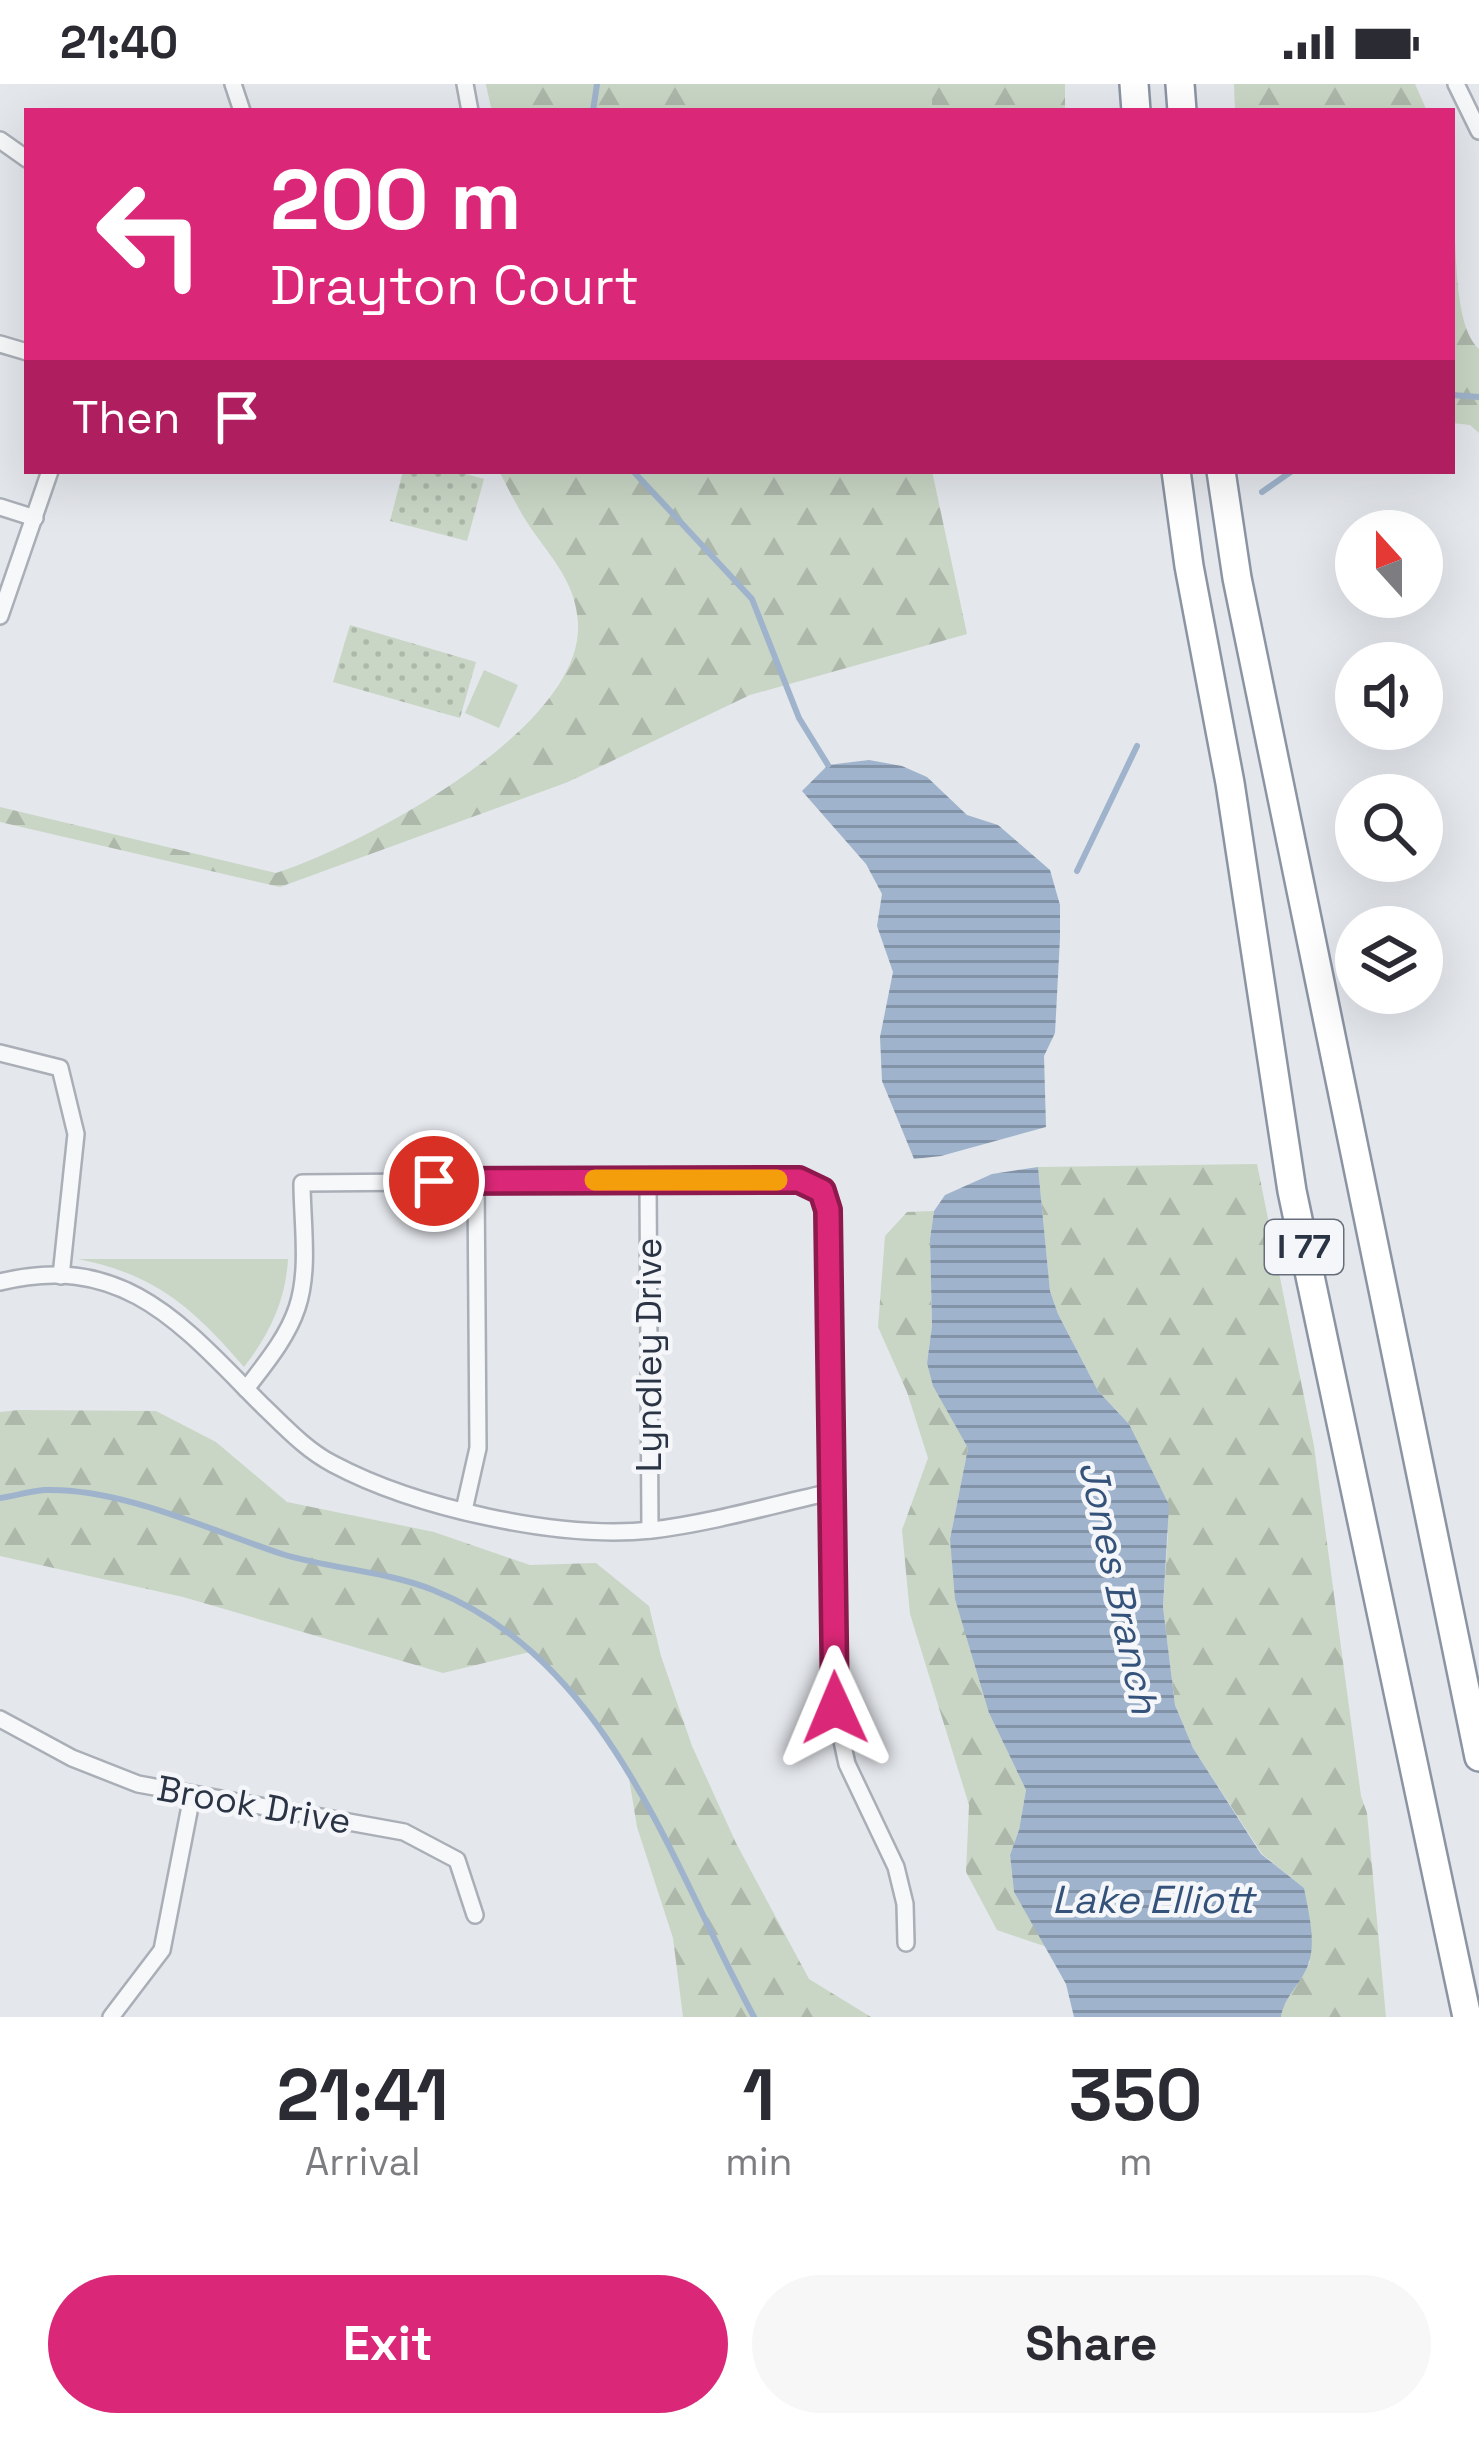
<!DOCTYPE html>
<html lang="en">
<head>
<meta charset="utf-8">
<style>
  :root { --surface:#fff; --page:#f7f7f7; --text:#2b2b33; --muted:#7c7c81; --accent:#db2777 }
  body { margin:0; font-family:"Space Grotesk",sans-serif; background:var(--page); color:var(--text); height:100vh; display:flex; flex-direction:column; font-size:45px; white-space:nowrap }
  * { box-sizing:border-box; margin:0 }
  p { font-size:39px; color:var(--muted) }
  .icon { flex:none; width:66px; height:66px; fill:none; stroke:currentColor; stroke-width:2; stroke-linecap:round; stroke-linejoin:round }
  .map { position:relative; height:1933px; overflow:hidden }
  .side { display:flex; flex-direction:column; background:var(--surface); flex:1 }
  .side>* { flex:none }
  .top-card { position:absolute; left:24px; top:24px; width:1431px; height:366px; border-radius:0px; box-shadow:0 12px 48px #0002; background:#db2777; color:#fff; overflow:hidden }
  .needle { width:78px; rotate:339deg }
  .fabs { position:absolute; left:1335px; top:426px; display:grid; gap:24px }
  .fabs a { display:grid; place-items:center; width:108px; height:108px; border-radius:50%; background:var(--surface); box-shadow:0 12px 48px #0002; font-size:60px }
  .pin { position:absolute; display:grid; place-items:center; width:102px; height:102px; color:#fff; margin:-51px; border:6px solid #fff; border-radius:50%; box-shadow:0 3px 12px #0007 }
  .me { position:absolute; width:132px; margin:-66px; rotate:359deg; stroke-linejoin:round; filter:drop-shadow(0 0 9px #0008) }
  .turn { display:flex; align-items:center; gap:42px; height:252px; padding:0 48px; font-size:54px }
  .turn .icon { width:156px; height:156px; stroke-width:2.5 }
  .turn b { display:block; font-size:84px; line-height:102px }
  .then { display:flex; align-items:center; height:114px; padding:0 48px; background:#0003; gap:24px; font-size:45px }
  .eta { display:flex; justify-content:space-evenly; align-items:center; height:204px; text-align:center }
  .eta b { font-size:72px; font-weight:700; line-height:84px }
  .primary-button { display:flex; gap:24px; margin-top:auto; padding:24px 48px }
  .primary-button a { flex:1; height:138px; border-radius:72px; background:var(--accent); color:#fff; font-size:48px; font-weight:700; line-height:138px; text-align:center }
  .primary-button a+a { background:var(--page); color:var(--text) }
  .status { display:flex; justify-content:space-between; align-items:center; height:84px; padding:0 60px; background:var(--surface); direction:ltr }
  .status svg { height:33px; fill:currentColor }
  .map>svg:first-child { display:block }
  .grass { fill:#c9d6c5 }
  .forest { fill:url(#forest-firs) }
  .park { fill:url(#park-dots) }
  .water { fill:url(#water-rules) }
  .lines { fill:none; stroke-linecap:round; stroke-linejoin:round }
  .stream { stroke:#9fb4cc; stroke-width:6 }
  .minor-casing { stroke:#a9aeb7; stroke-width:20 }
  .motorway-casing { stroke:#8b94a3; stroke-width:32 }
  .minor { stroke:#f7f8fa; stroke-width:15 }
  .motorway { stroke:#fff; stroke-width:27 }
  .route-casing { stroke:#8e194d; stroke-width:30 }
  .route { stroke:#db2777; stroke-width:21 }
  .slow { stroke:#f59e0b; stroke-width:21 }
  .labels { text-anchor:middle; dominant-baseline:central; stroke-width:9; stroke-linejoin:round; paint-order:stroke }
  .shield { fill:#f4f6f9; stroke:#676e7b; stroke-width:3 }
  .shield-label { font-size:33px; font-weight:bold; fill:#2b3445 }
  .street-label { font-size:36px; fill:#2b3445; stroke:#f4f6f9 }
  .water-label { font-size:39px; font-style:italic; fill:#34527a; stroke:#f4f6f9 }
</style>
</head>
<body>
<div class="status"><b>21:40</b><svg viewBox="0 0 49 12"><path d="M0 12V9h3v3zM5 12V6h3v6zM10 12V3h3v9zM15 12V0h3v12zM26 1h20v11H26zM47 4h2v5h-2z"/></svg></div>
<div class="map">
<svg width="1479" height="1933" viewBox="0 0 1479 1933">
  <defs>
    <pattern id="forest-firs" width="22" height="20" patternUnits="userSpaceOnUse" patternTransform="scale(3)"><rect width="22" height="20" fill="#c9d6c5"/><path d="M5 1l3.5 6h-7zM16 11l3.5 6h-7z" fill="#adb8ab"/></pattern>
    <pattern id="park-dots" width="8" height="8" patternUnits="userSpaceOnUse" patternTransform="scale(3)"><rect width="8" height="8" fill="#c9d6c5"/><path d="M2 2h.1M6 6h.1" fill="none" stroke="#adb8ab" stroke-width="1.8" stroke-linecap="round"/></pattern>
    <pattern id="water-rules" width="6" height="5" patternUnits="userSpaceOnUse" patternTransform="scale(3)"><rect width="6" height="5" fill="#9fb4cc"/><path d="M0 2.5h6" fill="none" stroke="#8293a7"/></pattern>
  </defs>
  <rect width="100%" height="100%" fill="#e4e7ec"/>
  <g class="grass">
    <path d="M 486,0 L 1040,0 L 1041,27 L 492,27 Z"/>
    <path d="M 484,586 L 518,601 L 499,644 L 465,629 Z"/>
    <path d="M 78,1175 L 288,1175 C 286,1216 269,1251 244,1283 C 193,1224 157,1191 78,1175 Z"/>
  </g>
  <g class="forest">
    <path d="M 486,0 L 707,0 L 707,27 L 492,27 Z"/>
    <rect x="932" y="0" width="133" height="27"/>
    <path d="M 1234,0 L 1415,0 L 1427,27 L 1235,27 Z"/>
    <path d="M 1452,116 C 1458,153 1451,240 1479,265 L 1479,349 L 1470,341 L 1452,339 Z"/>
    <path d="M 499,387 L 932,387 L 967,550 L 750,611 L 568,698 L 280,803 L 0,738 L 0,723 L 276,789 C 363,761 584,645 578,539 C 576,502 556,479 535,450 C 521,431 510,408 499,387 Z"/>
    <path d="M 1257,1080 L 1314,1362 L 1361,1712 L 1367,1729 L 1386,1933 L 1281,1933 L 1283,1923 L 1310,1878 L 1304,1804 L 1262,1770 L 1193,1664 L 1175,1621 L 1163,1523 L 1168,1450 L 1129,1340 L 1098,1307 L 1058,1230 L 1050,1207 L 1038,1083 Z"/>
    <path d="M 934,1127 L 930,1155 L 932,1242 L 927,1279 L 968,1364 L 950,1455 L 989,1629 L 1026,1706 L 1019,1746 L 1010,1771 L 1014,1808 L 1047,1863 L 997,1846 L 966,1788 L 969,1721 L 910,1530 L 902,1446 L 928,1374 L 907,1308 L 878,1243 L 885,1152 L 907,1128 Z"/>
    <path d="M 19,1326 L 156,1327 L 216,1358 L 287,1418 L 434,1448 L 530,1481 L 596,1479 L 649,1522 L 661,1572 L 692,1662 L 736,1759 L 809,1895 L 871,1933 L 683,1933 L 673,1854 L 637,1743 L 627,1682 L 558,1592 L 530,1568 L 443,1589 L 183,1513 L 0,1472 L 0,1328 Z"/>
  </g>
  <g class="park">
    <path d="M 403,387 L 455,387 L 484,395 L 467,457 L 390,437 Z"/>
    <path d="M 350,541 L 476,578 L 460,634 L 333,598 Z"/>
  </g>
  <g class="water">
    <path d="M 869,676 L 902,682 L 927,693 L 967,731 L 998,741 L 1050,786 L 1060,821 L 1060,854 L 1055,949 L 1044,972 L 1046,1043 L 941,1072 L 914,1075 L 882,997 L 880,953 L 893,888 L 877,842 L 882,810 L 866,780 L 802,707 L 828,681 Z"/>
    <path d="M 1038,1083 L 1050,1207 L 1058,1230 L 1098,1307 L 1129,1340 L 1169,1421 L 1163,1523 L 1175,1621 L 1193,1664 L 1261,1770 L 1304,1804 C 1308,1826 1317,1859 1308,1881 C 1301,1900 1284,1913 1281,1933 L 1074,1933 L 1066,1900 L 1014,1808 L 1010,1771 L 1019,1746 L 1026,1706 L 989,1629 L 955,1515 L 950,1455 L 968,1364 L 933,1302 L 927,1279 L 932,1242 L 930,1155 L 934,1127 L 945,1111 L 992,1090 Z"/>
  </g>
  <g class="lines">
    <g class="stream">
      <path d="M 593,27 L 597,0"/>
      <path d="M 1452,311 L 1479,313"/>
      <path d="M 633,387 L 752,515 L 799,634 L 828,681"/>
      <path d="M 1262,408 L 1292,387"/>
      <path d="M 1077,787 L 1137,662"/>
      <path d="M 0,1414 C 14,1412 30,1407 45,1406 C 123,1404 209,1446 282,1470 C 331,1485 386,1487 433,1506 C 609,1576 671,1780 754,1933"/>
    </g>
    <g class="minor-casing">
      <g id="minor">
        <path d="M 233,0 L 242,27"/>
        <path d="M 465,0 L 470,27"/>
        <path d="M 1456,0 L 1479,47"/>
        <path d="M 0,56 L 27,75"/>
        <path d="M 0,260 L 27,268"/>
        <path d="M 0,423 L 35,434"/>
        <path d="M 0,532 L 50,387"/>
        <path d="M 0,969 L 60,984 L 76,1050 L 61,1192"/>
        <path d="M 648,1096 L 650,1446"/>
        <path d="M 0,1198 C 125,1167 184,1243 263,1322 C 285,1343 306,1366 333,1380 C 416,1424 559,1456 652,1446 C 711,1439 772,1421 831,1408"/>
        <path d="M 246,1305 C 265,1280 287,1254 297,1224 C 310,1186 302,1138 302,1099 L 799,1095 L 822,1107 L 828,1125 L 835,1625 L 847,1680 L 896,1783 L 905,1820 L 906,1859"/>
        <path d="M 464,1426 L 478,1364 L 476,1097"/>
        <path d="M 0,1635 L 72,1674 L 138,1700 L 404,1748 L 457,1776 L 475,1831"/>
        <path d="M 111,1933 L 162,1866 L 192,1712"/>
      </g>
    </g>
    <g class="motorway-casing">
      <g id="motorway">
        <path d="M 1134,0 L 1136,27"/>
        <path d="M 1180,0 L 1182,27"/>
        <path d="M 1176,387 L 1189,482 L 1230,699 L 1292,1107 L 1467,1933"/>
        <path d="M 1221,387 L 1237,494 L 1479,1673"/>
      </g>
    </g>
    <use href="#minor" class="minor"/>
    <use href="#motorway" class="motorway"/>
  </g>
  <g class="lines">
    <g class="route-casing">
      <path id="route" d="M 434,1097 L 799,1096 L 822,1107 L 828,1126 L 835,1624"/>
    </g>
    <use href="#route" class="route"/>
    <path class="slow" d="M 595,1096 L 777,1096"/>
  </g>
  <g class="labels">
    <rect class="shield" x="1265" y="1136" width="78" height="54" rx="9"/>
    <g class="shield-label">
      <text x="1304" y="1163">I 77</text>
    </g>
    <g class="street-label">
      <text transform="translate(649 1271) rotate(-90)">Lyndley Drive</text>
      <text transform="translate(254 1721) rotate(10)">Brook Drive</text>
    </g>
    <g class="water-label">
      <text transform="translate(1119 1503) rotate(78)">Jones Branch</text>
      <text x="1153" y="1815">Lake Elliott</text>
    </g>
  </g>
</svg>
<div class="fabs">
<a><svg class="needle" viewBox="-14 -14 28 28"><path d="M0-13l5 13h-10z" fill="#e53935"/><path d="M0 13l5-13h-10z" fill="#7c7c81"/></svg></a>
<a><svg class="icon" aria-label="sound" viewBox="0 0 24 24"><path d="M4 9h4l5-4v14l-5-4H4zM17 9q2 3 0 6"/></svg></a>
<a><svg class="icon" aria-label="search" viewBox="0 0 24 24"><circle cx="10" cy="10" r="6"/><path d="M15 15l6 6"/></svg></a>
<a><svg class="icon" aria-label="layers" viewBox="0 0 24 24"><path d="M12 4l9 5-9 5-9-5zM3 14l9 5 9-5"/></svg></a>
</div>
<div class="pin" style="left:434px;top:1097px;background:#d93025"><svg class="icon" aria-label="arrive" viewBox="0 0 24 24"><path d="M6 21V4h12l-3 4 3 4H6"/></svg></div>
<svg class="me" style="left:835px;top:1624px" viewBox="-20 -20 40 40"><path d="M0-17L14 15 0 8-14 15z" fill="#db2777" stroke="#fff" stroke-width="4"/></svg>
<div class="top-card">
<div class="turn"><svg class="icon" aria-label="left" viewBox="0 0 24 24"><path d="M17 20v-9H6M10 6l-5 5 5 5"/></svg><div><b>200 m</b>Drayton Court</div></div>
<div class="then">Then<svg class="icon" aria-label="arrive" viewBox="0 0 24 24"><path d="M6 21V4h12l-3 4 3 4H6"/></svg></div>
</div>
</div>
<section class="side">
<div class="eta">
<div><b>21:41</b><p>Arrival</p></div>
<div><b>1</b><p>min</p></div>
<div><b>350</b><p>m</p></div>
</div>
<div class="primary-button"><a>Exit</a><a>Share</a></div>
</section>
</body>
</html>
